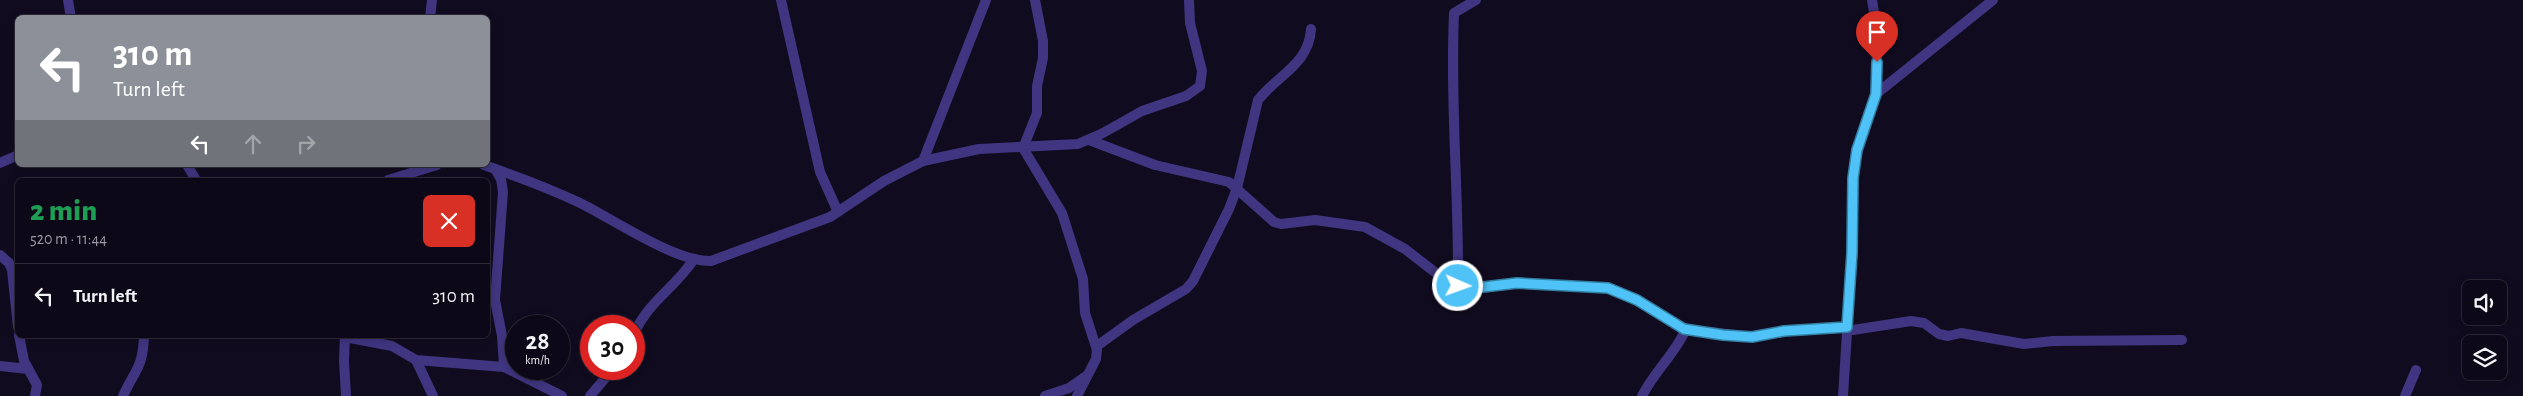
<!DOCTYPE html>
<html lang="en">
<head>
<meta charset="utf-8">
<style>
  :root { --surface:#0d0817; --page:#1b1624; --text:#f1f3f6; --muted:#9a9aa1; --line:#2d2936 }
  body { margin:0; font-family:"Alegreya Sans",sans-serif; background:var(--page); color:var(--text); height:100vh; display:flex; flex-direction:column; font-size:19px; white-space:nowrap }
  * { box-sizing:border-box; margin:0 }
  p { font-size:16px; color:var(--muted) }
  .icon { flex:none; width:28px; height:28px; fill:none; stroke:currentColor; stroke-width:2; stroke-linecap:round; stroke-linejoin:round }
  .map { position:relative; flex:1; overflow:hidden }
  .panel { position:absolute; left:15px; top:178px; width:475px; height:160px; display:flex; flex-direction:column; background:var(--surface); border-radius:8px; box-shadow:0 2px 8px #0003,0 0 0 1px var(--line) }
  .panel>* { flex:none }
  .top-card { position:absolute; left:15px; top:15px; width:475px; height:152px; border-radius:8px; box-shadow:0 2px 8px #0003,0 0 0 1px var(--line); background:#8c9099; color:#fff; overflow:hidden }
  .controls { position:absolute; left:2462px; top:280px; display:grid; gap:10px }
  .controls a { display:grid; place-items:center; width:45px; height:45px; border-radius:8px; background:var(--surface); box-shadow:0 2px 8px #0003,0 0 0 1px var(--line); font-size:25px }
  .speed { position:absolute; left:505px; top:315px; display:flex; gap:10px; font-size:25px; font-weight:700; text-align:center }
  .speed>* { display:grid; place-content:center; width:65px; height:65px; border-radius:50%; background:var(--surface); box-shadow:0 2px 8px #0003,0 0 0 1px var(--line); line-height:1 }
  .speed small { font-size:12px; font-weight:400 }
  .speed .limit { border:8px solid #d22; background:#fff; color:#111 }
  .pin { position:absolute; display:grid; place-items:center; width:42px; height:42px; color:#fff; margin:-51px -21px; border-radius:50% 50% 50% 0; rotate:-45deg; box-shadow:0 0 5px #0007 }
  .pin .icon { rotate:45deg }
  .me { position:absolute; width:55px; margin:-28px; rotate:92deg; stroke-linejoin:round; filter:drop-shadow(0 0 4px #0008) }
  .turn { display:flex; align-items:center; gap:18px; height:105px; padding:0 15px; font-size:22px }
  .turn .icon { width:65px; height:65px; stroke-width:2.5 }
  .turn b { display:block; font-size:35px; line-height:42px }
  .lanes { display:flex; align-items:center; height:48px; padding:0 15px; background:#0003; justify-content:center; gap:25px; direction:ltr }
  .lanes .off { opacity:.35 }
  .round { display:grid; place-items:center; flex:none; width:52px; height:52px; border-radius:8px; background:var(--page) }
  .headline { display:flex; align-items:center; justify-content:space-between; height:85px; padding:0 15px }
  h1 { font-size:30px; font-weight:800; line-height:38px; color:#1e9e55 }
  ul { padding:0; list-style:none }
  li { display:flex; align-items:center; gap:15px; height:65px; padding:0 15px; border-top:1px solid var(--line) }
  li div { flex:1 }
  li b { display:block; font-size:19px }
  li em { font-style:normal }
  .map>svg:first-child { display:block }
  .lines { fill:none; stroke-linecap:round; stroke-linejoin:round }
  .minor { stroke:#403580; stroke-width:10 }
  .route-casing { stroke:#337fa1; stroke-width:12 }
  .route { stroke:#4fc3f7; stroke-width:9 }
</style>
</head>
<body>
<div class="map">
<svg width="2523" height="396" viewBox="0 0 2523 396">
  <rect width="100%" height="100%" fill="#110b1f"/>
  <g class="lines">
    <g class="minor">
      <path d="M 68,0 L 71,18"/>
      <path d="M 781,0 L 820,172 L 838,212"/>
      <path d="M 1035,0 L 1043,41 L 1043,58 L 1037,86 L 1037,113 L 1023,148 L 1062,213 L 1083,279 L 1085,313 L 1097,350 L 1096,359 L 1077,396"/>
      <path d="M 430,18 L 432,0"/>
      <path d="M 1876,94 L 1993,0"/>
      <path d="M 1089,140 L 1155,165 L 1229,182 L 1274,222 L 1281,224 L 1315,220 L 1365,227 L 1405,249 L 1445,280 L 1467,289 L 1517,283 L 1608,288 L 1637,300 L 1684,329 L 1752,337 L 1784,331 L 1847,327 L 1853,330 L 1911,321 L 1924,323 L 1939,334 L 1948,336 L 1961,333 L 2024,344 L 2053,341 L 2182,340"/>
      <path d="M 923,161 L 986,0"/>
      <path d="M 0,163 L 18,155"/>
      <path d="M 187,165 L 196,180"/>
      <path d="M 484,165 C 516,176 548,188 578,202 C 612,218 674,262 711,261 L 830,217 L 884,181 L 923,161 L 979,149 L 1078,144 L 1103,133 L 1142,111 L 1186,96 L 1200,86 L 1202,71 L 1190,23 L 1189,0"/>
      <path d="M 495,169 L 501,179 L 503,192 L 495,300 L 502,336 L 504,367"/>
      <path d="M 388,180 L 437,165"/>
      <path d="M 0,255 L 9,263 L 12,270 L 18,327"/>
      <path d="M 1458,286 C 1459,195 1450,104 1454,13 L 1476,0"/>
      <path d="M 634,333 C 650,300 675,288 694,259"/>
      <path d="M 19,335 L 24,361 L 37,385 L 35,396"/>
      <path d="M 345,335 L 344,361 L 346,396"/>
      <path d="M 345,337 L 392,346 L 416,360 L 504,367 L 562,396"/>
      <path d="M 1097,346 L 1133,320 L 1186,289 L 1193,281 L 1229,209 L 1237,188 L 1258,100 C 1278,75 1309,64 1311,29"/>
      <path d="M 416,360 L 433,396"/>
      <path d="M 0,366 L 28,369"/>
      <path d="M 123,396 C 135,369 143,369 144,335"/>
      <path d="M 590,396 L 613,369"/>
      <path d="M 1045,396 L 1069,388 L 1086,376"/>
      <path d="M 1642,396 C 1654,372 1675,354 1686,329"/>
      <path d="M 1843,396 L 1852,253 L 1853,178 L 1857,150 L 1876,94 L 1877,30 L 1872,0"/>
      <path d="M 2405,396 L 2416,370"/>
    </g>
  </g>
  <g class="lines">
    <g class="route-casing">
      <path id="route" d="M 1458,286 L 1467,289 L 1517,283 L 1608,288 L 1637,300 L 1684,329 L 1723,335 L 1752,337 L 1784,331 L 1847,327 L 1852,253 L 1853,178 L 1857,150 L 1876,94 L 1877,62"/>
    </g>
    <use href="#route" class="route"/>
  </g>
</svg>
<div class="controls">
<a><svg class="icon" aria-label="sound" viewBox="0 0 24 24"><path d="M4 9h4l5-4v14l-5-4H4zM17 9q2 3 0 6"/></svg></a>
<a><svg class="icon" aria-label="layers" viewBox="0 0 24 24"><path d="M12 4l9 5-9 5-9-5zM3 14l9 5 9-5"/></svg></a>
</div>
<div class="speed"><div>28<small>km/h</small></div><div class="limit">30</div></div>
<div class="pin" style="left:1877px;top:62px;background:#d93025"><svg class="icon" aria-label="arrive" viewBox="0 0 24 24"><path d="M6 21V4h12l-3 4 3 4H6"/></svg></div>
<svg class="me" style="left:1458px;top:286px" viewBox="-20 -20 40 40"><circle r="17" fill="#4fc3f7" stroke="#fff" stroke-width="3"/><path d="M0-11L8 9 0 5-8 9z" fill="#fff"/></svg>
<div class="top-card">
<div class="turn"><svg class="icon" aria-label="left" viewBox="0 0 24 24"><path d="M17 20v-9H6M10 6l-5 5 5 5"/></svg><div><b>310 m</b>Turn left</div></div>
<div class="lanes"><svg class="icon" aria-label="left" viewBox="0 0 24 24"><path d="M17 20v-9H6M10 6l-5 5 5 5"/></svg><svg class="icon off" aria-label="ahead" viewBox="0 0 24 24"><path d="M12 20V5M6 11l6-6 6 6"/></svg><svg class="icon off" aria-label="right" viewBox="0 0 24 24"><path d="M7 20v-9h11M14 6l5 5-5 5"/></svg></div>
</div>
<section class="panel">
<div class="headline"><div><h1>2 min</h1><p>520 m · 11:44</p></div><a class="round" style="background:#d93025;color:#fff"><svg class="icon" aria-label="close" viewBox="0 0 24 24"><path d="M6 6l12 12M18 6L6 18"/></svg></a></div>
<ul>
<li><svg class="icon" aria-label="left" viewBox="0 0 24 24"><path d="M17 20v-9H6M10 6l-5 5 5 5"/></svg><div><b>Turn left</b></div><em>310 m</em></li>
</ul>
</section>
</div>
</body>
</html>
